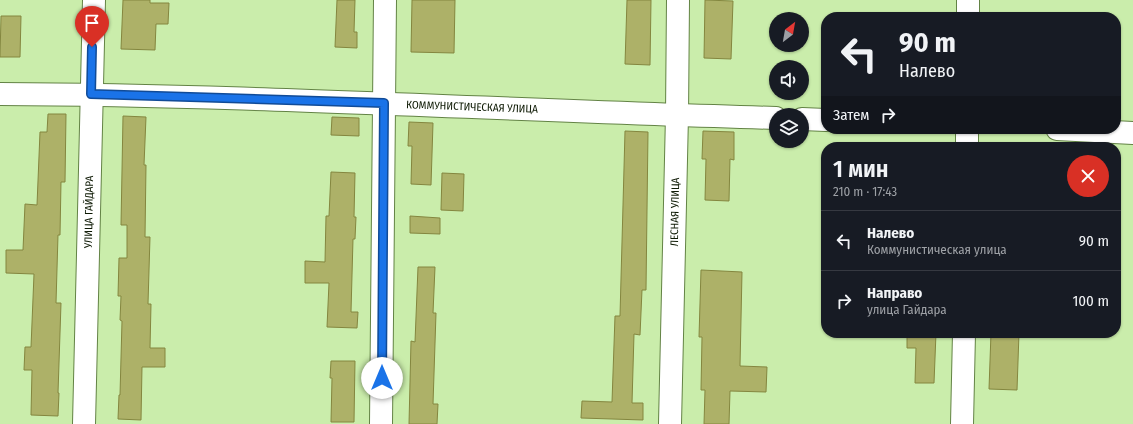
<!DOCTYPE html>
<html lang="ru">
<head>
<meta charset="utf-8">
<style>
  :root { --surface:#171b24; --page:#20242c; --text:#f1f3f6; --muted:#9ea1a6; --line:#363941 }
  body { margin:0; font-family:"Fira Sans Condensed",sans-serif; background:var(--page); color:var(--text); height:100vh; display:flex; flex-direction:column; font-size:15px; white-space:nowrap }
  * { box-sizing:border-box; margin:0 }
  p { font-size:13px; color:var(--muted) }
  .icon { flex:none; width:22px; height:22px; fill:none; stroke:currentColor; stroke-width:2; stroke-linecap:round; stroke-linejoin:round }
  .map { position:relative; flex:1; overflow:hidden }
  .side { position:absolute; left:821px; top:142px; width:300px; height:196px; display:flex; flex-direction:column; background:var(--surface); border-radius:16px; box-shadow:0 1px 3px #0004 }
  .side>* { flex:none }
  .guide { position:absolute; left:821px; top:12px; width:300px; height:122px; border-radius:16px; box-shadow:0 1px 3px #0004; background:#171b24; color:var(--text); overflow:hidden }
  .needle { width:26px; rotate:31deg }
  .tools { position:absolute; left:769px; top:12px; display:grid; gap:8px }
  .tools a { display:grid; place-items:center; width:40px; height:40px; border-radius:50%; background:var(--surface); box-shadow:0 1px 3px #0004; font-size:20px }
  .pin { position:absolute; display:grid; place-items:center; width:34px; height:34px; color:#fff; margin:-41px -17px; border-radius:50% 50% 50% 0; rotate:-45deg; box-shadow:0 0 4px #0007 }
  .pin .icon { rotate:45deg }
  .me { position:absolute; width:44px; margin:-22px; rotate:0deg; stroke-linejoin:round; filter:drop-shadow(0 0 3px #0008) }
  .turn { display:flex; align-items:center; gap:14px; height:84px; padding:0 12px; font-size:18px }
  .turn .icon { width:52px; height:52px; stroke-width:2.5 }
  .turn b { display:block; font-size:28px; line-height:34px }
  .then { display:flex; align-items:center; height:38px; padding:0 12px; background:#0003; gap:8px; font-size:15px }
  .round { display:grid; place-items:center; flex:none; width:42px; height:42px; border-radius:21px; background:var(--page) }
  .headline { display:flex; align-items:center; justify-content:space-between; height:68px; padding:0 12px }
  h1 { font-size:24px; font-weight:600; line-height:30px }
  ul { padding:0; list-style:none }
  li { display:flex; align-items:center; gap:12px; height:60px; padding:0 12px; border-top:1px solid var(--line) }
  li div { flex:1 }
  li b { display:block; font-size:15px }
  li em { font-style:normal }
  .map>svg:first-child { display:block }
  .building { fill:#adb168; stroke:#84863f }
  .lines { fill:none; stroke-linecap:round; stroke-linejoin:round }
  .minor-casing { stroke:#638345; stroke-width:24 }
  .minor { stroke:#fff; stroke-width:22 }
  .route-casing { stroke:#114b97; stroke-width:10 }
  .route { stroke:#1a73e8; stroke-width:7 }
  .labels { text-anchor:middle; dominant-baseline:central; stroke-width:3; stroke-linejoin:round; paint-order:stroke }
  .street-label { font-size:11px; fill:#0c1802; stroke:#fff }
</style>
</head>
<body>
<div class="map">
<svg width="1133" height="424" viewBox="0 0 1133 424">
  <rect width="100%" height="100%" fill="#caedab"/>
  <g class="building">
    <path d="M 123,0 L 150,0 L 150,3 L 169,3 L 168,24 L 156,24 L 155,50 L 121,49 Z"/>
    <path d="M 337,0 L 355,0 L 354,32 L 357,32 L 357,48 L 335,47 Z"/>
    <path d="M 412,0 L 455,0 L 454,53 L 411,52 Z"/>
    <path d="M 627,0 L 651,0 L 650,65 L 625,64 Z"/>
    <path d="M 705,0 L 733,1 L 731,59 L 704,58 Z"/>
    <path d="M 1,16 L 21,16 L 20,57 L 0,57 Z"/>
    <path d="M 48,114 L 66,114 L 65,182 L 61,182 L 60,235 L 58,235 L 56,303 L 61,303 L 58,393 L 59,393 L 58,416 L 31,415 L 32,370 L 24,370 L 25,347 L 31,347 L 34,274 L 6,273 L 6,250 L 23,250 L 25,204 L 37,205 L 40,132 L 47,132 Z"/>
    <path d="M 123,116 L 146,117 L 144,165 L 146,165 L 145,237 L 150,237 L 148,304 L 151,304 L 150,348 L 165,348 L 165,367 L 142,367 L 141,420 L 118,419 L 119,395 L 120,395 L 122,321 L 120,320 L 121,296 L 118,296 L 119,258 L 127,258 L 127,225 L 121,225 Z"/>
    <path d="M 332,117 L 359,118 L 359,136 L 331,135 Z"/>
    <path d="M 409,122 L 433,123 L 431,185 L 411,184 L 412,146 L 408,146 Z"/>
    <path d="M 625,131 L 648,132 L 646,290 L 642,290 L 640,335 L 634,334 L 632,403 L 643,403 L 643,420 L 581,418 L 582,401 L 612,402 L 615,316 L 620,316 Z"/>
    <path d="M 703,131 L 734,132 L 734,160 L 730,159 L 729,201 L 705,200 L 706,159 L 702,159 Z"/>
    <path d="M 331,172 L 355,173 L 354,217 L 356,217 L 355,239 L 353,239 L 351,312 L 358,312 L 357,328 L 327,327 L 329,283 L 305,283 L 305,261 L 325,262 L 326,216 L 329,216 Z"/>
    <path d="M 442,173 L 464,174 L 463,211 L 441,210 Z"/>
    <path d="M 410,216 L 440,218 L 440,234 L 410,233 Z"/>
    <path d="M 418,267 L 435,267 L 433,313 L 436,313 L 433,404 L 438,404 L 437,424 L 409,424 L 411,341 L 415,342 Z"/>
    <path d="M 701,270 L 742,272 L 740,366 L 767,367 L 766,392 L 730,391 L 729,424 L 704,424 L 705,390 L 701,390 L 702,337 L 699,337 Z"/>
    <path d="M 907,333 L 936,333 L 934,383 L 915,383 L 916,348 L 907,348 Z"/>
    <path d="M 991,333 L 1019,333 L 1017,390 L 989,389 Z"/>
    <path d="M 331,361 L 355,361 L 354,422 L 331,422 L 332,378 L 330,378 Z"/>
  </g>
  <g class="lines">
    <g class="minor-casing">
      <g id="minor">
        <path d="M 968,17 L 968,0"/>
        <path d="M 0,94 C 259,95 517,111 776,118"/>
        <path d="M 802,119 L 826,120"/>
        <path d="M 1057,129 L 1133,133"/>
        <path d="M 967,147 L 967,129"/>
        <path d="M 84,424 L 94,0"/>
        <path d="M 381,424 L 385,0"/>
        <path d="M 670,424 L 677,115 L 678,0"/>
        <path d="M 962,424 L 964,333"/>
      </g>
    </g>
    <use href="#minor" class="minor"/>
  </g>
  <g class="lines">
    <g class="route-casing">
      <path id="route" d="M 92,47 L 91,94 L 384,103 L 382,378"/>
    </g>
    <use href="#route" class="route"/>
  </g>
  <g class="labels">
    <g class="street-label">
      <text transform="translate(472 107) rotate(2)">КОММУНИСТИЧЕСКАЯ УЛИЦА</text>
      <text transform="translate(89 212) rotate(-89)">УЛИЦА ГАЙДАРА</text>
      <text transform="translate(675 212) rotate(-89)">ЛЕСНАЯ УЛИЦА</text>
    </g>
  </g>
</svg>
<div class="tools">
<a><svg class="needle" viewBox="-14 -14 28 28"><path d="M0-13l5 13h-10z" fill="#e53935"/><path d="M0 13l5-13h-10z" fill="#9ea1a6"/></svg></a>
<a><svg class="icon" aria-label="sound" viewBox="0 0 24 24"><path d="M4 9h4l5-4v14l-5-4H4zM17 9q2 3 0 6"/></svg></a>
<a><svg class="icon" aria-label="layers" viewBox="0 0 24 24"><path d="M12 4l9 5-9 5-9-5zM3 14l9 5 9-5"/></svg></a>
</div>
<div class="pin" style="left:92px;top:47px;background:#d93025"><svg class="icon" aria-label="arrive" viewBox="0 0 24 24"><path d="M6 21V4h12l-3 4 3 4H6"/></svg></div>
<svg class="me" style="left:382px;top:378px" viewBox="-20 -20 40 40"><circle r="19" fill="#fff"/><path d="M0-13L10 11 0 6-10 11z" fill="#1a73e8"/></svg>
<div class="guide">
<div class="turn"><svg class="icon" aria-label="left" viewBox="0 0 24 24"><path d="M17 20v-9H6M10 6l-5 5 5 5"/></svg><div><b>90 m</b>Налево</div></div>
<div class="then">Затем<svg class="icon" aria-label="right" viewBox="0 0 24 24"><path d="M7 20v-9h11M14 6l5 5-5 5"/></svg></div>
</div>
<section class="side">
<div class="headline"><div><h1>1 мин</h1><p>210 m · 17:43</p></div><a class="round" style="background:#d93025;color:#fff"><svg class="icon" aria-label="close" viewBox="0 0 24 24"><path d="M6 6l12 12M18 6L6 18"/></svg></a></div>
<ul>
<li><svg class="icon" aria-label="left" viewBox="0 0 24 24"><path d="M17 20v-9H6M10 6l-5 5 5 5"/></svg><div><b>Налево</b><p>Коммунистическая улица</p></div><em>90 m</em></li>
<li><svg class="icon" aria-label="right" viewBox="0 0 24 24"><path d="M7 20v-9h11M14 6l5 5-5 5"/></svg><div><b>Направо</b><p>улица Гайдара</p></div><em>100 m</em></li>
</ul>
</section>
</div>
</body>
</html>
